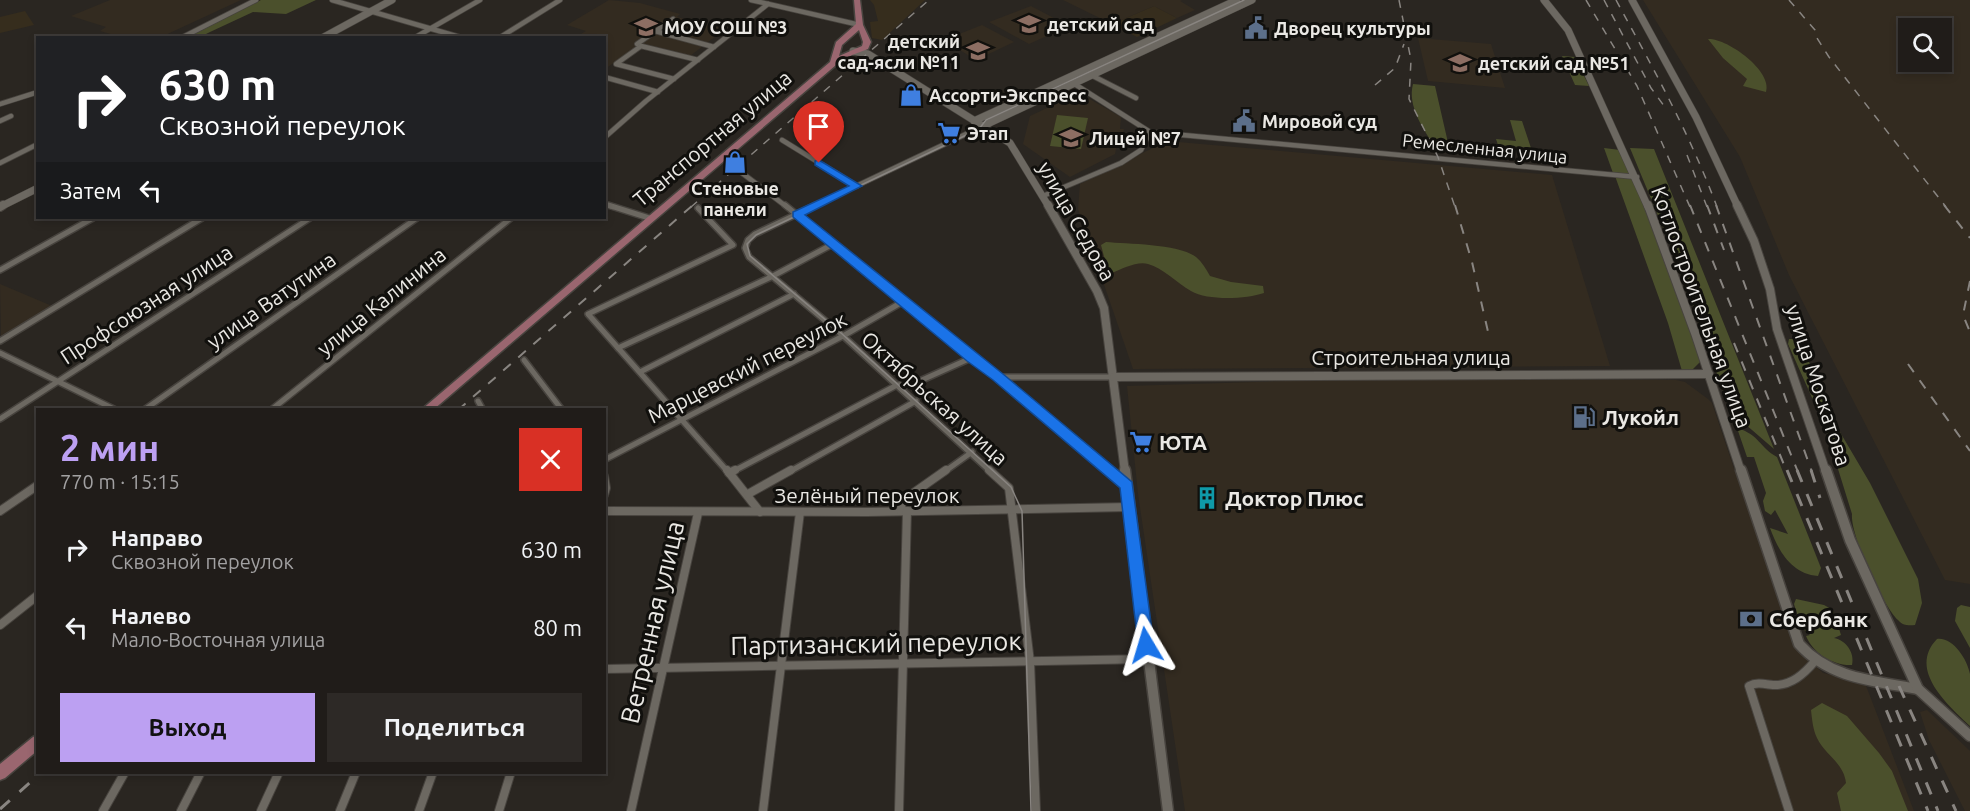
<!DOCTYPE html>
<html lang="ru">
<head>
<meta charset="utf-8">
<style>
  :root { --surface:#201c19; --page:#2d2926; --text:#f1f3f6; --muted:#a2a1a2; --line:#3d3a38; --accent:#bca0f2 }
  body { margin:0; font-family:Ubuntu,sans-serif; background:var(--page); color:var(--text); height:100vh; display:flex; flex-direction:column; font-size:22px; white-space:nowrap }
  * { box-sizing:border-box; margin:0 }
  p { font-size:20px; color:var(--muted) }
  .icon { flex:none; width:33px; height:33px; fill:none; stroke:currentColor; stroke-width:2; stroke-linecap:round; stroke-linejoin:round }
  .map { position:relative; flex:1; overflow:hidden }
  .panel { position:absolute; left:36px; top:408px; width:570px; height:366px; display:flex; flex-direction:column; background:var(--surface); border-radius:0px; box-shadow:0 3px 9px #0003,0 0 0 2px var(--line) }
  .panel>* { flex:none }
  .top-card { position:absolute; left:36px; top:36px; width:570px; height:183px; border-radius:0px; box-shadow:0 3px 9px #0003,0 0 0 2px var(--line); background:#202124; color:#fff; overflow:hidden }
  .tools { position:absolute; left:1898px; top:18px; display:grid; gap:12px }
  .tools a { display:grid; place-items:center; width:54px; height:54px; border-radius:0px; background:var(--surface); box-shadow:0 3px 9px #0003,0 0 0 2px var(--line); font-size:30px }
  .pin { position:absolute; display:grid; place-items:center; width:51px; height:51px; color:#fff; margin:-62px -26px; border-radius:50% 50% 50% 0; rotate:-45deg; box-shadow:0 0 6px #0007 }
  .pin .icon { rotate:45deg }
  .me { position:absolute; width:66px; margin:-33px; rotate:353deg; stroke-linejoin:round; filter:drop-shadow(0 0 4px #0008) }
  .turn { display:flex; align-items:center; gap:21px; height:126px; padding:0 24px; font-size:27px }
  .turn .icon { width:78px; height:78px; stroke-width:2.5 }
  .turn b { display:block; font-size:42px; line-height:51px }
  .then { display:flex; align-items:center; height:57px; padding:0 24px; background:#0003; gap:12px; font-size:22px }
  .round { display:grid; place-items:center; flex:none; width:63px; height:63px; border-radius:0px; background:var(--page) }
  .overview { display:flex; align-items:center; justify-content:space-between; height:102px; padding:0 24px }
  h1 { font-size:36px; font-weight:700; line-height:45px; color:var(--accent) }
  .action { display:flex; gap:12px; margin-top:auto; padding:12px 24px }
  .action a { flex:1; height:69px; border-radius:0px; background:var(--accent); color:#111; font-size:24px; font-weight:700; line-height:69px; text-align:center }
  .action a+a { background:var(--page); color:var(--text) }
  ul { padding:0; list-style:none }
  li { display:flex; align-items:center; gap:18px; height:78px; padding:0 24px }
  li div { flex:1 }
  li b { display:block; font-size:22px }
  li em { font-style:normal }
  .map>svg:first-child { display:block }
  .commercial { fill:#362d1d }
  .built { fill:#332b20; fill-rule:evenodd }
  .green { fill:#4b502c }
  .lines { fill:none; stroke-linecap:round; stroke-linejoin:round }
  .street-far2-casing { stroke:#47433e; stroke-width:6 }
  .street-far1-casing { stroke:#47433e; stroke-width:8 }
  .street-casing { stroke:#47433e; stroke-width:10 }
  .secondary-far2-casing { stroke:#47433e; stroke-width:8 }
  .secondary-far1-casing { stroke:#47433e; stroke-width:10 }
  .secondary-casing { stroke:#47433e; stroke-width:13 }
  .primary-casing { stroke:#47433e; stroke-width:3 }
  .street-far2 { stroke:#6c6861; stroke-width:4.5 }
  .street-far1 { stroke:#6c6861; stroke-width:5 }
  .street { stroke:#6c6861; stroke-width:8 }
  .secondary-far2 { stroke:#6c6861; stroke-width:7 }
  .secondary-far1 { stroke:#6c6861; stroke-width:8 }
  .secondary { stroke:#6c6861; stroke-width:10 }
  .primary { fill:#9a666f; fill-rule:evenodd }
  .tram { stroke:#898581; stroke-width:1.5 }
  .rail-far2 { stroke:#898581; stroke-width:1.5; stroke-dasharray:8 8; stroke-linecap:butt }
  .rail-far1 { stroke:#898581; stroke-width:2; stroke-dasharray:10 10; stroke-linecap:butt }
  .rail { stroke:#898581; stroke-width:3; stroke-dasharray:13 13; stroke-linecap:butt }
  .route { fill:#1a73e8; stroke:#114b97; stroke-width:1.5 }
  .labels { text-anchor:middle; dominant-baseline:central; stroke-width:6; stroke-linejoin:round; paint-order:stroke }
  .far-poi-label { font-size:18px; font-weight:bold; fill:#eae8e4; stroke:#11100d; text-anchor:start }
  .far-street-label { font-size:18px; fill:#eae8e4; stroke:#11100d }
  .street-label { font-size:21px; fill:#eae8e4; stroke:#11100d }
  .poi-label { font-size:21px; font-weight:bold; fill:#eae8e4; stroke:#11100d; text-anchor:start }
  .near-street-label { font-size:26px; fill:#eae8e4; stroke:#11100d }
</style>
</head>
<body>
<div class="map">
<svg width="1970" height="811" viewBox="0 0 1970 811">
  <rect width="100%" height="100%" fill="#2a2621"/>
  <g class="commercial">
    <path d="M 870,0 L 925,0 L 882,40 L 872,38 L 870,22 L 878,21 L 874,5 Z"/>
    <path d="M 1154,6 L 1177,18 L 1137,37 L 1112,24 Z"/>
    <path d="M 25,11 L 34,25 L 0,33 L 0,17 Z"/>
  </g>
  <g class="built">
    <path d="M 110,0 L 241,0 L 161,37 L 121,37 L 100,31 L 106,27 L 71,16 Z"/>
    <path d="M 609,0 L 640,3 L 680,14 L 677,17 L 725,29 L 690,56 L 640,44 L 605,69 L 604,38 L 576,37 L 586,31 L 567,25 Z"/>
    <path d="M 1063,0 L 1182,0 L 1180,1 L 1195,10 L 1177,18 L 1154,6 L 1112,24 Z"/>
    <path d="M 1643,0 L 1970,0 L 1970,584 L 1945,580 L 1789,275 L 1740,157 ZM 1908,28 L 1941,28 L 1941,62 L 1908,62 Z"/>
    <path d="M 1031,6 L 1069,26 L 1029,44 L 989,22 Z"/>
    <path d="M 982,25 L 1014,42 L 976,60 L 944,40 Z"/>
    <path d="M 1418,38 L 1491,44 L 1505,88 L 1428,81 Z"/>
    <path d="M 1079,93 L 1121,117 L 1120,129 L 1124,129 L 1123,133 L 1119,133 L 1115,154 L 1070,177 L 1023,144 L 1030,116 Z"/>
    <path d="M 1167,141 L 1552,175 L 1610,366 L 1133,369 L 1078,209 L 1080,184 Z"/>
    <path d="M 0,284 L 52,306 L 1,338 Z"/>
    <path d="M 1351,379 L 1676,380 L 1685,382 L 1708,399 L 1712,403 L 1794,647 L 1823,673 L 1865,683 L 1914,811 L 1185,811 L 1138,494 L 1127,386 Z"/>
    <path d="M 1927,710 L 1970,751 L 1970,811 L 1965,811 L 1929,740 L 1920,712 Z"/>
  </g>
  <g class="green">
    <path d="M 261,0 L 316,0 L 286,14 L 253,12 L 210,32 L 204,35 L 205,37 L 186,38 Z"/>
    <path d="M 1708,39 C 1727,38 1773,71 1766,92 L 1743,86 L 1747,79 L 1723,58 Z"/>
    <path d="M 1562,56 L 1575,57 L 1589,86 L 1575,85 Z"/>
    <path d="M 1413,84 L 1435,86 L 1449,147 L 1435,147 C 1424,130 1407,106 1413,84 Z"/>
    <path d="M 1057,115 L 1088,118 L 1081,149 L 1050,146 Z"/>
    <path d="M 1510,120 L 1522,121 L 1531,148 L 1498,145 L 1496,139 L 1516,141 Z"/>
    <path d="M 1604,148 L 1620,150 L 1632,175 L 1613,173 Z"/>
    <path d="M 1630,148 L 1654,149 L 1774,449 L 1730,411 L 1676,259 Z"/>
    <path d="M 1615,176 L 1633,177 L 1688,322 L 1700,362 L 1692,370 L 1682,371 L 1668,323 Z"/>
    <path d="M 1106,242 C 1127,244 1180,244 1196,257 C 1202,262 1206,269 1210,276 L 1231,282 L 1263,286 L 1264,293 C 1246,299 1208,301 1191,291 C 1177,283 1163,268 1148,264 C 1137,261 1122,269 1112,273 L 1106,264 L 1101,245 Z"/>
    <path d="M 1789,339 L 1796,339 L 1801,345 L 1824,394 L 1824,405 L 1870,483 L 1918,579 L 1922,603 L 1915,625 C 1908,626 1902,625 1898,620 C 1882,604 1850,535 1852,514 L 1825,427 L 1788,344 Z"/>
    <path d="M 1737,428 C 1760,435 1759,447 1777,457 L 1821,568 L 1818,576 C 1791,574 1778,550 1770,528 L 1788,534 L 1775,510 L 1771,515 L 1765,511 L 1763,501 L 1766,493 L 1754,457 L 1747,457 Z"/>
    <path d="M 1796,599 L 1824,605 L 1833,610 L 1841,635 L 1834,638 C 1846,640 1855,653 1852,665 C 1833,666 1813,653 1806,636 L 1810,635 L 1801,627 L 1794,604 Z"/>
    <path d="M 1961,605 L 1970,607 L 1970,648 L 1955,621 L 1957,608 Z"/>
    <path d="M 1937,639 C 1953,637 1967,659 1970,674 C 1970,690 1970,710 1970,726 C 1949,706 1907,670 1937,639 Z"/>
    <path d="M 1822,703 L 1847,716 L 1879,753 L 1892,771 L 1908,811 L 1841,811 L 1837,793 L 1846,783 C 1844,763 1825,755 1817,738 C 1813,730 1812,719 1811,710 Z"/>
  </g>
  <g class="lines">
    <g class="street-far2-casing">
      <g id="street-far2">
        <path d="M 332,0 L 463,38"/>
        <path d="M 751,0 L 860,25"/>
        <path d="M 655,31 L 714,47"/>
        <path d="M 181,38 L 256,0"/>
        <path d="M 414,38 L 480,0"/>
        <path d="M 499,38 L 560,0"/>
        <path d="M 637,44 L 673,19"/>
        <path d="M 1091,75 L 1136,98"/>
        <path d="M 604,77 L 658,92"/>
        <path d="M 674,79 L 616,64 L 641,46 L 698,60"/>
        <path d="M 1073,83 L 1150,132"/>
        <path d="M 0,104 L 38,92"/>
        <path d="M 0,121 L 11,116"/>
        <path d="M 1150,132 L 1637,177"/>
        <path d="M 604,138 L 646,101 L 768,4"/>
        <path d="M 782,140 L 857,186"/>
        <path d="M 0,163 L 38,144"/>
        <path d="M 742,173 L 787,207"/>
        <path d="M 1043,196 L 1121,163 L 1141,150 L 1150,132"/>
        <path d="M 604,204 L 613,207"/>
        <path d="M 812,207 L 983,126"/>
      </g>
    </g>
    <g class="street-far1-casing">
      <g id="street-far1">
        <path d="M 608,205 L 649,218"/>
        <path d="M 785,205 L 971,358 L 998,377 L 1110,472"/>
        <path d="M 816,205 L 755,234 L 748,240 L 745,248 L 749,257 L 840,333 L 991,472"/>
        <path d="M 698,208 L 733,245 L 588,314 L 728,472"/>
        <path d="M 0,270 L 93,218"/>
        <path d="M 0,341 L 202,218"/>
        <path d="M 618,348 L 771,277 L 833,244"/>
        <path d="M 0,353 L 116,410"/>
        <path d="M 524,360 L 562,410"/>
        <path d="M 640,372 L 794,294"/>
        <path d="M 999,377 L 1114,377"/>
        <path d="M 478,401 L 483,410"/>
        <path d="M 144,410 L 417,218"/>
        <path d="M 271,410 L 511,218"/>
        <path d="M 0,419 L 310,218"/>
        <path d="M 604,460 L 843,336 L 904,301"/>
        <path d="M 732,472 L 897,385 L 913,384 L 971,358"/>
        <path d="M 789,472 L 916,401"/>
        <path d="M 944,472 L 972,452"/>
      </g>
    </g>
    <g class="street-casing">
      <g id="street">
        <path d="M 727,470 L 760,512"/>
        <path d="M 989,470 L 1009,488 L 1030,662 L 1036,811"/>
        <path d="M 1108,470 L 1125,484"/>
        <path d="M 729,473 L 735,470"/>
        <path d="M 604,476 L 606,488 L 604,495"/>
        <path d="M 748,494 L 791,470"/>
        <path d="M 0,511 L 38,485"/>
        <path d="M 604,511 L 867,512 L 1130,507"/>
        <path d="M 901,511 L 902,501 L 946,470"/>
        <path d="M 0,625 L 38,595"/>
        <path d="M 604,669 L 1148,659"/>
        <path d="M 103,811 L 125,772"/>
        <path d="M 181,811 L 201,772"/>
        <path d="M 261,811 L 279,772"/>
        <path d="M 340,811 L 356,772"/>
        <path d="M 419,811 L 433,772"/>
        <path d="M 499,811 L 511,772"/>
        <path d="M 631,811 L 698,513"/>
        <path d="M 763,811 L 800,512"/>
        <path d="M 899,811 L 907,511"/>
        <path d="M 1789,811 L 1749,686 C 1757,682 1764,684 1773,685 C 1791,686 1804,674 1815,661"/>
      </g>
    </g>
    <g class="secondary-far2-casing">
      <g id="secondary-far2">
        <path d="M 1544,0 L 1568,30 L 1648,207"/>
        <path d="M 1632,0 L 1696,117 L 1738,207"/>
        <path d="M 322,38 L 392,0"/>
        <path d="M 853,51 L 868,54 L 1010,143 L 1049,207"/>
        <path d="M 974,121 L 1237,0"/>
        <path d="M 983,126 L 1252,0"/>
        <path d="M 0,207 L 38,188"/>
      </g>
    </g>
    <g class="secondary-far1-casing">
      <g id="secondary-far1">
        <path d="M 1048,205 L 1097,291 L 1104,308 L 1125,472"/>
        <path d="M 1648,205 L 1695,333 L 1741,472"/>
        <path d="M 1737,205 L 1754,241 L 1770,289 L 1777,329 L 1826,472"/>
        <path d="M 0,207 L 3,205"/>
        <path d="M 1114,377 L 1709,374"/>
      </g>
    </g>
    <g class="secondary-casing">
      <g id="secondary">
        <path d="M 1125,470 L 1168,811"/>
        <path d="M 1741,470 L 1799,644 C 1830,679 1875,681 1918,689"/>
        <path d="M 1826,470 L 1850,540 L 1918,689 L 1970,736"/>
      </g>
    </g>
    <g class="primary-casing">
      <g id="primary">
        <path d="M 854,0 L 860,0 L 863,25 L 871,42 L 868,49 L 852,55 L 836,65 L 433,410 L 421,410 L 830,62 L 836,42 L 856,24 ZM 859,30 L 863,42 L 862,46 L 839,56 L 842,45 Z"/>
        <path d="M 38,735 L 38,750 L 5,778 L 0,780 L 0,764 L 33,737 Z"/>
      </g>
    </g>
    <use href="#street-far2" class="street-far2"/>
    <use href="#street-far1" class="street-far1"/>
    <use href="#street" class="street"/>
    <use href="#secondary-far2" class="secondary-far2"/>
    <use href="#secondary-far1" class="secondary-far1"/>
    <use href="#secondary" class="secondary"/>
    <use href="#primary" class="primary"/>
    <path class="tram" d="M 1031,811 L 1022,511 L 1011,487 L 841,333 L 750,256 L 747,244 L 756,235 L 979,129 L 986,120 L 1244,0"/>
    <g class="rail-far2">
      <path d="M 1399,0 L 1411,60 L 1409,99 L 1438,157 L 1455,207"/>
      <path d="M 1586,0 L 1637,86 L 1690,207"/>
      <path d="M 1604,0 L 1651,88 L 1667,110"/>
      <path d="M 1616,0 C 1653,68 1690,134 1717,207"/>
      <path d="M 1789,0 L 1815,30 L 1817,38 L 1829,57 L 1946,207"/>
      <path d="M 1375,85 L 1395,68 L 1404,44"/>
      <path d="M 1687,155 L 1707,207"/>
      <path d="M 691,207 L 929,0"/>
    </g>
    <g class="rail-far1">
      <path d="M 1455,205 L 1472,262 L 1489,336"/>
      <path d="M 1690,205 L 1798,472"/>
      <path d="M 1707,205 L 1724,250"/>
      <path d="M 1716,205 L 1812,472"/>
      <path d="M 1944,205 L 1970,238"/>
      <path d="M 1970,281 L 1963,315 L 1970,332"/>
      <path d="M 1734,343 L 1787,472"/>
      <path d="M 1908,364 L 1970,451"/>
      <path d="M 458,410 L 693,205"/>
    </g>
    <g class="rail">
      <path d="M 1787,470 L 1928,811"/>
      <path d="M 1797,470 L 1938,811"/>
      <path d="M 1811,470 L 1820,498"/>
      <path d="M 1899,686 L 1956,811"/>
      <path d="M 0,809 L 42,772"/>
    </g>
  </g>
  <path class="route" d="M 819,160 L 862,186 L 805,215 L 1003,374 L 1132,482 L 1154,645 L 1152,650 L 1146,652 L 1140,650 L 1138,645 L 1120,488 L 993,380 L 967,361 L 793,217 L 793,212 L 849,186 L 815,165 L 815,161 Z"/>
  <defs>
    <g id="school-bare" transform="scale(1.8)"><path d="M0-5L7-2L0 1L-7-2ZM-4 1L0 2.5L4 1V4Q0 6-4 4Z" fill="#8d6e63" stroke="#11100d" stroke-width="2.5" paint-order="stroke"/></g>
    <g id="civic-bare" transform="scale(1.8)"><path d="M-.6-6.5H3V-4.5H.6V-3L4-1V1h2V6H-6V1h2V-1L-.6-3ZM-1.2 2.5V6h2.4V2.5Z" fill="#5c6f8a" stroke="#11100d" stroke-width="2.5" paint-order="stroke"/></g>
    <g id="shop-bare" transform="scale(1.8)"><path d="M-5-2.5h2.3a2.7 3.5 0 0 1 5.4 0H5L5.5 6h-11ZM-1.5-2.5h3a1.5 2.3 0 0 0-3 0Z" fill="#3f7fe0" stroke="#11100d" stroke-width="2.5" paint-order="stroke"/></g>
    <g id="supermarket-bare" transform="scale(1.8)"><path d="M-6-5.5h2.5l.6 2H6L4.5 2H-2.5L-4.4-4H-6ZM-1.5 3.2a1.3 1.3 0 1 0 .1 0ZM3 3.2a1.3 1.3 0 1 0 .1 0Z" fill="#3f7fe0" stroke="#11100d" stroke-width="2.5" paint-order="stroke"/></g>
    <g id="university-bare" transform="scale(1.8)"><path d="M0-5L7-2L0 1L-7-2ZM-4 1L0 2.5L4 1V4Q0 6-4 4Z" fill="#8d6e63" stroke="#11100d" stroke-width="2.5" paint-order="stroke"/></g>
    <g id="fuel-bare" transform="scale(1.8)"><path d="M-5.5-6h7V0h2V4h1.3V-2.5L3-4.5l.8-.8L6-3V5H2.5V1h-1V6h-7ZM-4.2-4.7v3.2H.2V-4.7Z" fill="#5c6f8a" stroke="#11100d" stroke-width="2.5" paint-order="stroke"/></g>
    <g id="building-bare" transform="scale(1.8)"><path d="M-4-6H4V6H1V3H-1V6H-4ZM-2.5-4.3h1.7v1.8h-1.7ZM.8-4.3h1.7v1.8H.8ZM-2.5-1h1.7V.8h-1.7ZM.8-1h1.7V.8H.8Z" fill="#0f9aa8" stroke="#11100d" stroke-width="2.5" paint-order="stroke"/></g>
    <g id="bank-bare" transform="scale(1.8)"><path d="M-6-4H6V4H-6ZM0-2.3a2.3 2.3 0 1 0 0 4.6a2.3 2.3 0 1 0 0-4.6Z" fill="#5c6f8a" stroke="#11100d" stroke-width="2.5" paint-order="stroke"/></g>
  </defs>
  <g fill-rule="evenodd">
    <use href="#school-bare" x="1029" y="24"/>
    <use href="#school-bare" x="646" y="27"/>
    <use href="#civic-bare" x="1256" y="28"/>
    <use href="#school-bare" x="978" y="51"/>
    <use href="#school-bare" x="1460" y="63"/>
    <use href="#shop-bare" x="911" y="95"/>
    <use href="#civic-bare" x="1244" y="121"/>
    <use href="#supermarket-bare" x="949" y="133"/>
    <use href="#university-bare" x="1071" y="138"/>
    <use href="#shop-bare" x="735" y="162"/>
    <use href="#fuel-bare" x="1584" y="417"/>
    <use href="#supermarket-bare" x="1141" y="442"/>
    <use href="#building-bare" x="1207" y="498"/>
    <use href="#bank-bare" x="1751" y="619"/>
  </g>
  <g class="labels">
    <g class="far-poi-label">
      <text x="1047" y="24">детский сад</text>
      <text x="664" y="27">МОУ СОШ №3</text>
      <text x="1274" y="28">Дворец культуры</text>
      <text x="960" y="41" text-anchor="end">детский<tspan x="960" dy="21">сад-ясли №11</tspan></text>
      <text x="1478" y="63">детский сад №51</text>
      <text x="929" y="95">Ассорти-Экспресс</text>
      <text x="1262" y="121">Мировой суд</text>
      <text x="967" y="133">Этап</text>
      <text x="1089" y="138">Лицей №7</text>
      <text x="735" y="188" text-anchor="middle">Стеновые<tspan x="735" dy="21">панели</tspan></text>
    </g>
    <g class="far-street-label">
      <text transform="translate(1485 148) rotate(6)">Ремесленная улица</text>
    </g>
    <g class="street-label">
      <text transform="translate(712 138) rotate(-40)">Транспортная улица</text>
      <text transform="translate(1077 221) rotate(60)">улица Седова</text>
      <text transform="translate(271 300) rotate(-35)">улица Ватутина</text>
      <text transform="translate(381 301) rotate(-39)">улица Калинина</text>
      <text transform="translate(146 304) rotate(-33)">Профсоюзная улица</text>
      <text transform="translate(1702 307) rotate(70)">Котлостроительная улица</text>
      <text x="1411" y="357">Строительная улица</text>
      <text transform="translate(747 367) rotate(-27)">Марцевский переулок</text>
      <text transform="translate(1819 385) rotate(72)">улица Москатова</text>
      <text transform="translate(935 398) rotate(42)">Октябрьская улица</text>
      <text x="867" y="495">Зелёный переулок</text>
    </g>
    <g class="poi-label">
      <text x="1602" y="417">Лукойл</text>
      <text x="1159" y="442">ЮТА</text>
      <text x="1225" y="498">Доктор Плюс</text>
      <text x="1769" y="619">Сбербанк</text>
    </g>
    <g class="near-street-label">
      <text transform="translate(652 622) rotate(-77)">Ветренная улица</text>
      <text transform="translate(876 643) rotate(-1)">Партизанский переулок</text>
    </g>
  </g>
</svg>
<div class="tools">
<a><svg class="icon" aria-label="search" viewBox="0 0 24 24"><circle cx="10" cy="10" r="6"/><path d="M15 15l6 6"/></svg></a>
</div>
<div class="pin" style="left:819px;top:163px;background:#d93025"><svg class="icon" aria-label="arrive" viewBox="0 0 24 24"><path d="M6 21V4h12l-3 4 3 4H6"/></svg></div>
<svg class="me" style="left:1146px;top:645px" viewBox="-20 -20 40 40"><path d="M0-17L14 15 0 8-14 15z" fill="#1a73e8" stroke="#fff" stroke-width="4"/></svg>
<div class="top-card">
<div class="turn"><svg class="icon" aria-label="right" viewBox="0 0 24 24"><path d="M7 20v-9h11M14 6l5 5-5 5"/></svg><div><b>630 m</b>Сквозной переулок</div></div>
<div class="then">Затем<svg class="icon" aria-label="left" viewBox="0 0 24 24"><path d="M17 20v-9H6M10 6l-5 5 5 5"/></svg></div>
</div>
<section class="panel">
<div class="overview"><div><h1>2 мин</h1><p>770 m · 15:15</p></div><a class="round" style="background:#d93025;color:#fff"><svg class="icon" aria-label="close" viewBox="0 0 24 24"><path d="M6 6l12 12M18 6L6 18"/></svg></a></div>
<ul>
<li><svg class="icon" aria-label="right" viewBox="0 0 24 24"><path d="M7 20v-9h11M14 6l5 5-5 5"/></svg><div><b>Направо</b><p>Сквозной переулок</p></div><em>630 m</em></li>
<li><svg class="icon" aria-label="left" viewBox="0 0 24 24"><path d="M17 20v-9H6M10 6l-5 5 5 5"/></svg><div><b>Налево</b><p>Мало-Восточная улица</p></div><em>80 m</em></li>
</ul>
<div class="action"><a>Выход</a><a>Поделиться</a></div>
</section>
</div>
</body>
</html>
